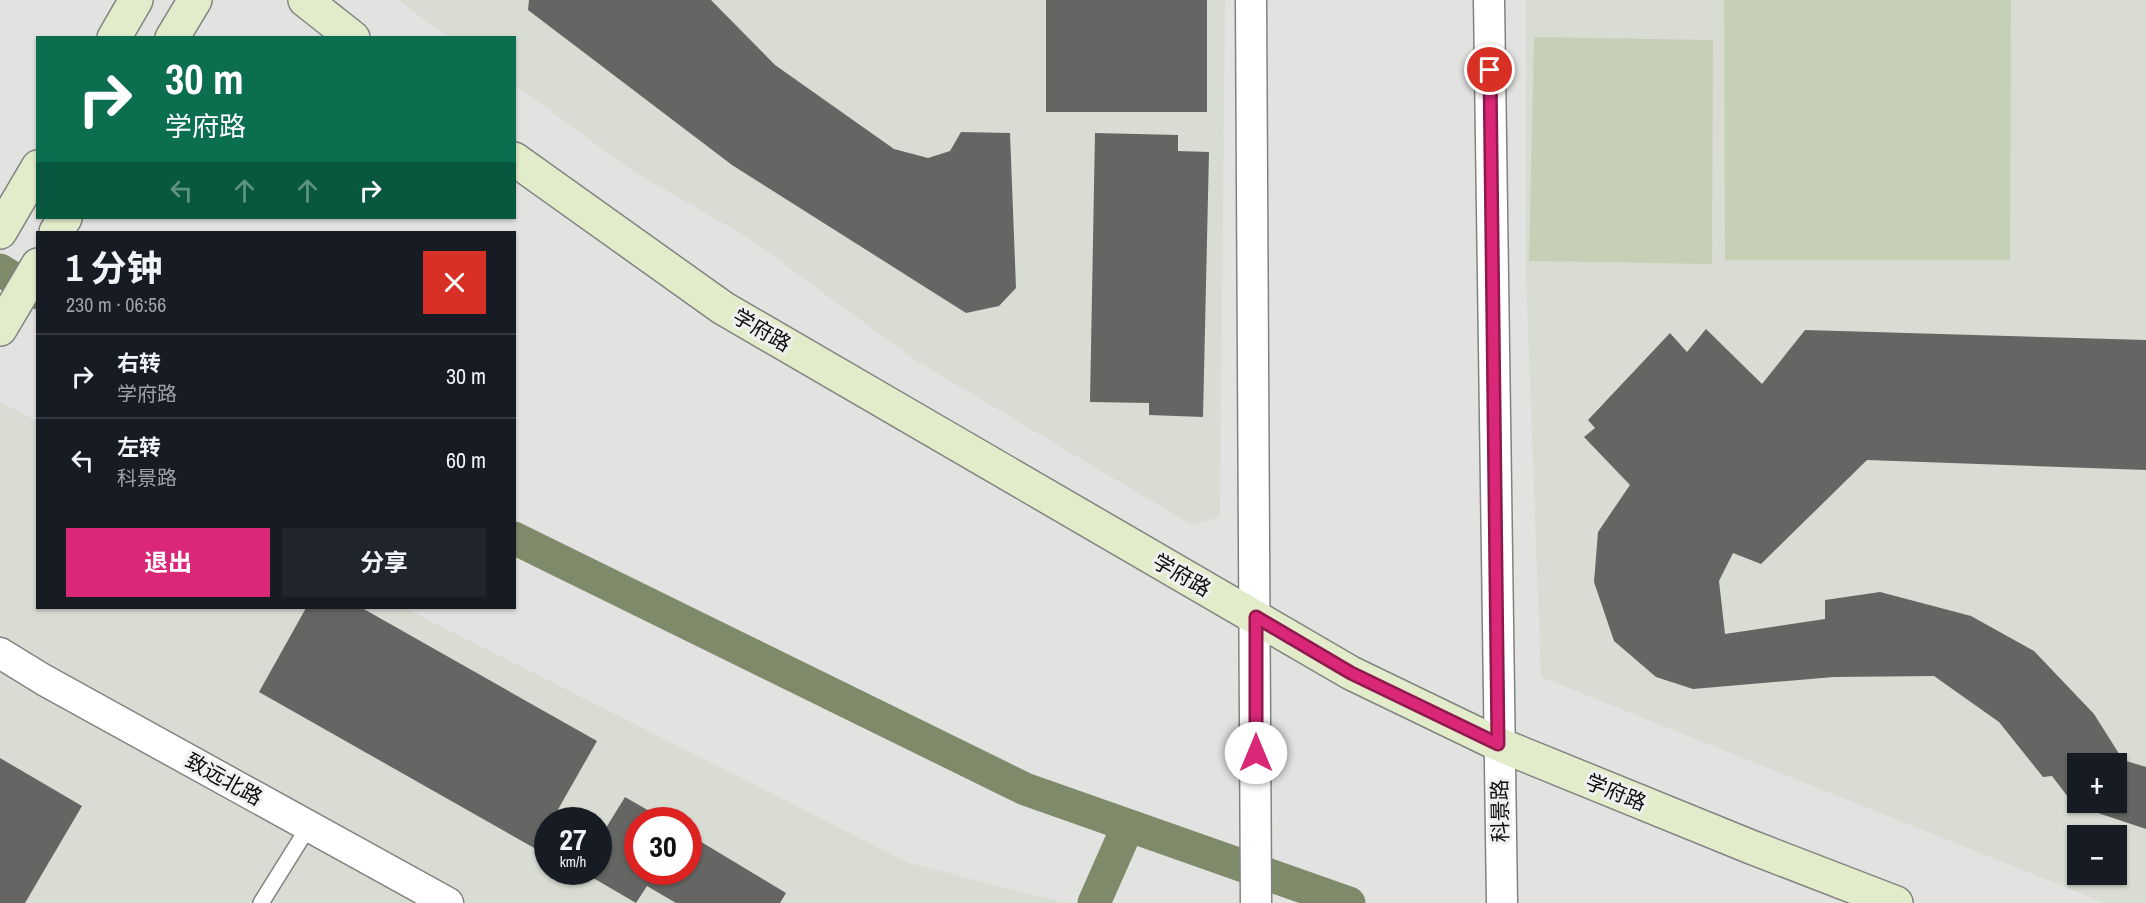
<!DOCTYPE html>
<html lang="zh">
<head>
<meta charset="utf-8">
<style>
  :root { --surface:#171b24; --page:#20242c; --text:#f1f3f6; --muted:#9ea1a6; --line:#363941; --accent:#db2777 }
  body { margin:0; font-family:"Archivo Narrow","Noto Sans SC",sans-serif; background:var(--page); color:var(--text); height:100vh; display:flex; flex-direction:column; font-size:22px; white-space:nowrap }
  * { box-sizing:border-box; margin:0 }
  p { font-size:20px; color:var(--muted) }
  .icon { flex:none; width:33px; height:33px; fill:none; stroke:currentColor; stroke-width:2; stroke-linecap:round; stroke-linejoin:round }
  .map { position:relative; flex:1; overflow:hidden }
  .side { position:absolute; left:36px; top:231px; width:480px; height:378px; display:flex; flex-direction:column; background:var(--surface); border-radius:0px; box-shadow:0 2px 4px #0004 }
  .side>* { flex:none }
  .guide { position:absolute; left:36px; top:36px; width:480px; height:183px; border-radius:0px; box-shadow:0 2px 4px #0004; background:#0b6e4f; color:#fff; overflow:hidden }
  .controls { position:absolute; left:2067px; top:753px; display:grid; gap:12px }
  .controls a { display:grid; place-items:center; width:60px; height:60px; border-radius:0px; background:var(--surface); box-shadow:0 2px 4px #0004; font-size:30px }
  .speed { position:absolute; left:534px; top:807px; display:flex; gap:12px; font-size:30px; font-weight:700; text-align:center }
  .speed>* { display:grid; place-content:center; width:78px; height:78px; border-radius:50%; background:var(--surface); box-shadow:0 2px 4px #0004; line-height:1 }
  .speed small { font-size:15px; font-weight:400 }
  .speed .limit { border:9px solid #d22; background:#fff; color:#111 }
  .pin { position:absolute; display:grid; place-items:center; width:51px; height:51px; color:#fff; margin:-26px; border:3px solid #fff; border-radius:50%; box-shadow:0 2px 6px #0007 }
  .me { position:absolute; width:66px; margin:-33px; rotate:0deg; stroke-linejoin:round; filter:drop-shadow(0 0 4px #0008) }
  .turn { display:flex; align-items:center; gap:21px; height:126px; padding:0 30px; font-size:27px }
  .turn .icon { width:78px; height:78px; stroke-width:2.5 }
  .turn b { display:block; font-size:42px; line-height:51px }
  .lanes { display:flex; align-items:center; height:57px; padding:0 30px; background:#0003; justify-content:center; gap:30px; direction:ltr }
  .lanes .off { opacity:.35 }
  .round { display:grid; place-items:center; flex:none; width:63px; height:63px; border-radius:0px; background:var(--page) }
  .overview { display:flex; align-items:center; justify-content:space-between; height:102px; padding:0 30px }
  h1 { font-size:36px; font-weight:700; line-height:45px }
  .cta { display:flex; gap:12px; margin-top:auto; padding:12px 30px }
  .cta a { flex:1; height:69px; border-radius:0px; background:var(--accent); color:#fff; font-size:24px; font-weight:700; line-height:69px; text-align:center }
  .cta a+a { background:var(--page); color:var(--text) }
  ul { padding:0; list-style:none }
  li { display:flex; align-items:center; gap:18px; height:84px; padding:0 30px; border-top:2px solid var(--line) }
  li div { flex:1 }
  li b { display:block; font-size:22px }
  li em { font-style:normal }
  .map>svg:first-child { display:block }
  .built { fill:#d8dcd2; fill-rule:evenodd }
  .green { fill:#c6d0b7 }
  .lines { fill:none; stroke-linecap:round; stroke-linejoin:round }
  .canal { stroke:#7f8a6b; stroke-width:33 }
  .building { fill:#656664; fill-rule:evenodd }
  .lane-casing { stroke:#828380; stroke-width:18 }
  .street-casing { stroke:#828380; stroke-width:33 }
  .secondary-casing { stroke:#828380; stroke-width:36 }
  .lane { stroke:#fff; stroke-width:15 }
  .street { stroke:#fff; stroke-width:30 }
  .secondary { stroke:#e2eccb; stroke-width:33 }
  .route-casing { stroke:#8e194d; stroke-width:15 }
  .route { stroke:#db2777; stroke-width:10 }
  .labels { text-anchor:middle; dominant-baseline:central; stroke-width:6; stroke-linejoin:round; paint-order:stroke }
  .street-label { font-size:21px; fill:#0c0c0c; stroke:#eff1ee }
</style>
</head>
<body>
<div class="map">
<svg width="2146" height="903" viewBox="0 0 2146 903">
  <rect width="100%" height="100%" fill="#e2e3e1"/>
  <g class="built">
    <path d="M 397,0 L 1225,0 L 1220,517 L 1192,525 L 915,360 L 747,237 L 634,172 L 515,85 L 514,38 L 449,37 Z"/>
    <path d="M 1526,0 L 2146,0 L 2146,903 L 2105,903 L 1541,677 L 1526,275 ZM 2078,764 L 2116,764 L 2116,802 L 2078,802 ZM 2078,836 L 2116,836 L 2116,874 L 2078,874 Z"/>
    <path d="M 0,402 L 37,421 L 38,608 L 405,608 L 909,863 L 1065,903 L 0,903 ZM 548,820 L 598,820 L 598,872 L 548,872 ZM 638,820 L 688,820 L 688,872 L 638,872 Z"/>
  </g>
  <g class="green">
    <path d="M 1724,0 L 2011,0 L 2010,260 L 1725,260 Z"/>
    <path d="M 1534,37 L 1713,40 L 1712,264 L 1529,261 Z"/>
  </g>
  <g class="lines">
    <g class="canal">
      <path d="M 0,270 L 38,293"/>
      <path d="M 514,538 L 1025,789 L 1349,903"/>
      <path d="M 1094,903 L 1128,826"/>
    </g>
  </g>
  <g class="building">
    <path d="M 529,0 L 711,0 L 775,65 L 894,149 L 928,158 L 950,151 L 961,132 L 1010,133 L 1016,288 L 999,306 L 966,313 L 732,165 L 528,10 Z"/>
    <rect x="1046" y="0" width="161" height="112"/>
    <path d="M 1095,133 L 1178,135 L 1178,151 L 1209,152 L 1203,417 L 1149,415 L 1149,403 L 1090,402 Z"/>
    <path d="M 1706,329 L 1762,384 L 1805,330 L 2146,340 L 2146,470 L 1867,460 L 1761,564 L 1733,553 L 1719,581 L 1725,634 L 1825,619 L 1825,600 L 1880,592 L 1971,616 L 2034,651 L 2094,714 L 2123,760 L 2146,767 L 2146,829 L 2074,805 L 2052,776 L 2043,777 L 1999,722 L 1934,676 L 1834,677 L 1693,689 L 1656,677 L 1614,641 L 1594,582 L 1598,532 L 1630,485 L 1584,437 L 1595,428 L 1588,420 L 1670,333 L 1687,352 ZM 2078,764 L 2116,764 L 2116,802 L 2078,802 Z"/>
    <path d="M 306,608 L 362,608 L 597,741 L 552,820 L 548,820 L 548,828 L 536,849 L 259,692 Z"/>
    <path d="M 0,758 L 82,806 L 25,903 L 0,903 Z"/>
    <path d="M 625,797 L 665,820 L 638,820 L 638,872 L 688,872 L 688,834 L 786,893 L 780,903 L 676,903 L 647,886 L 636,903 L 583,872 L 598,872 L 598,841 Z"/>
  </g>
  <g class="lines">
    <g class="lane-casing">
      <path id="lane" d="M 261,903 L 309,826"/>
    </g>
    <g class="street-casing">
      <g id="street">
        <path d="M 1251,0 L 1256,903"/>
        <path d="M 1489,0 L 1502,903"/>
        <path d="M 0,653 L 44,680 L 448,903"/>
      </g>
    </g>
    <g class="secondary-casing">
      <g id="secondary">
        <path d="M 305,0 L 353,38"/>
        <path d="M 114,38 L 136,0"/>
        <path d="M 172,38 L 195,0"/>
        <path d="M 514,159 L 723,308 L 1351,673 L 1498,744 L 1751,847 L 1896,903"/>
        <path d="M 0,232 L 38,167"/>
        <path d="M 56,232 L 65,218"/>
        <path d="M 0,329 L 38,265"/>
      </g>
    </g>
    <use href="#lane" class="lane"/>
    <use href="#street" class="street"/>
    <use href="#secondary" class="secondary"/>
  </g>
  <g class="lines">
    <g class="route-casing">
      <path id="route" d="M 1256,753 L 1256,617 L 1351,673 L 1498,744 L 1490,70"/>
    </g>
    <use href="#route" class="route"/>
  </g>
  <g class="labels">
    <g class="street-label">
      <text transform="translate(762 330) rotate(30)">学府路</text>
      <text transform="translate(1182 575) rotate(30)">学府路</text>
      <text transform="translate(224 779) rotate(29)">致远北路</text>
      <text transform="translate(1616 792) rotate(22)">学府路</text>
      <text transform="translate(1500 811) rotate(-91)">科景路</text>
    </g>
  </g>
</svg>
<div class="controls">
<a>+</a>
<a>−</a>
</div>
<div class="speed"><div>27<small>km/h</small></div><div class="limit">30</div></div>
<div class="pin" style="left:1490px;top:70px;background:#d93025"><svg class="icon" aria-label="arrive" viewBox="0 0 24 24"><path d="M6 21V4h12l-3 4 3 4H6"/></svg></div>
<svg class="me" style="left:1256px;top:753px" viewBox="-20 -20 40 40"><circle r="19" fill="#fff"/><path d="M0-13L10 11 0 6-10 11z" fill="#db2777"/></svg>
<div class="guide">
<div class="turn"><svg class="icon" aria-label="right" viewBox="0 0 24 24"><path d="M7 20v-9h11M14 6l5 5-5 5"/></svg><div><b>30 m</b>学府路</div></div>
<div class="lanes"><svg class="icon off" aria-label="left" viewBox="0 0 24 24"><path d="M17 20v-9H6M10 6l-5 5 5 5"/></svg><svg class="icon off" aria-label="ahead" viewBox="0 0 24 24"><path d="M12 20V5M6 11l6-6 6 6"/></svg><svg class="icon off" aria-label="ahead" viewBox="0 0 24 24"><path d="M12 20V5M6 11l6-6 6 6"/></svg><svg class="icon" aria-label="right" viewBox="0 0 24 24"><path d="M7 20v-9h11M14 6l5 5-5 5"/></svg></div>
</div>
<section class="side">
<div class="overview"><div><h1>1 分钟</h1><p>230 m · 06:56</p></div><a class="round" style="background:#d93025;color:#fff"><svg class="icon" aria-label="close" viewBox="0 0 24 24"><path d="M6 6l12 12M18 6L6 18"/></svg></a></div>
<ul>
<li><svg class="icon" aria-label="right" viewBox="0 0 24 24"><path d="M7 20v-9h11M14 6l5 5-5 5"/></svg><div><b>右转</b><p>学府路</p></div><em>30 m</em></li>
<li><svg class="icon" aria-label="left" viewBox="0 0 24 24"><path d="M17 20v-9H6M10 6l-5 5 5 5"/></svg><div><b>左转</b><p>科景路</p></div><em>60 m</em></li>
</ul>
<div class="cta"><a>退出</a><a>分享</a></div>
</section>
</div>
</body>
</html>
